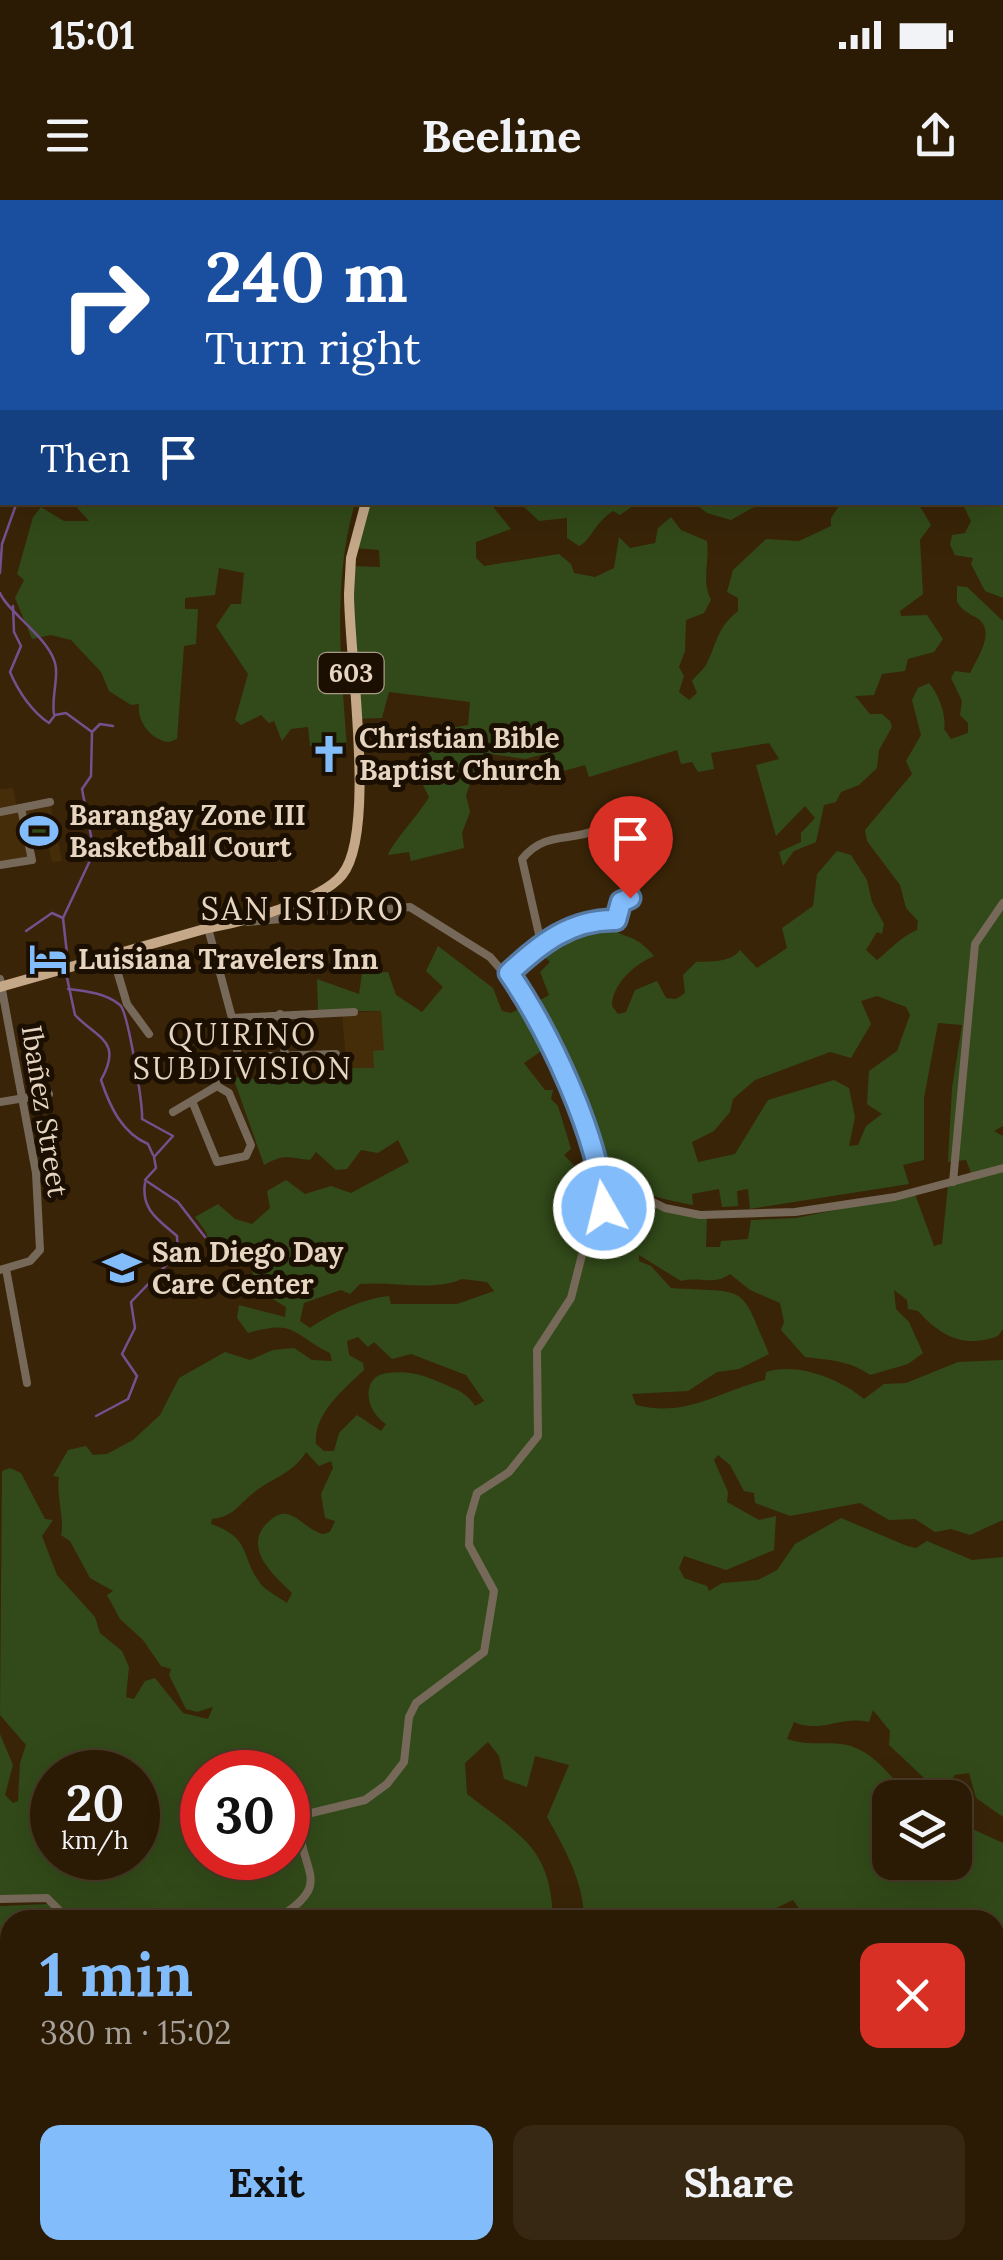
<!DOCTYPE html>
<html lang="en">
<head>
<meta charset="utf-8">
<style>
  :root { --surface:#2b1b05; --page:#372813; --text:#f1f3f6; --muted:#a6a19a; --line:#473927; --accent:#83bcfb }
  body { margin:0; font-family:Lora,serif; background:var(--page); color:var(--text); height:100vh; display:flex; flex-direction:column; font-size:38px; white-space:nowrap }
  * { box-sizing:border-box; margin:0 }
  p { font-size:32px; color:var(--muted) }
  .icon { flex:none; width:55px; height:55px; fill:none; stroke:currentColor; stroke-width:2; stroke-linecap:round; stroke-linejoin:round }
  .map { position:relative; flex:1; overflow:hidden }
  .drawer { position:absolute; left:0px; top:1710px; width:1005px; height:350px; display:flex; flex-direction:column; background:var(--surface); border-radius:30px 30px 0 0; box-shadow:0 10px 40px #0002,0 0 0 2px var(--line) }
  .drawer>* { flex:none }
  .hud { position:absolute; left:0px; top:0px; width:1005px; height:305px; box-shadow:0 10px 40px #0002,0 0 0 2px var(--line); background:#1a4fa0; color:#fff; overflow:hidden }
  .fabs { position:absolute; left:872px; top:1580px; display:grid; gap:20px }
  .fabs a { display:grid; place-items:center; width:100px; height:100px; border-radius:20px; background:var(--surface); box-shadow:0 10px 40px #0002,0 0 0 2px var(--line); font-size:50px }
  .speed { position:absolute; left:30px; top:1550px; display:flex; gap:20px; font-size:50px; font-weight:700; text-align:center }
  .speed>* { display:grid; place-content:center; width:130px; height:130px; border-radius:50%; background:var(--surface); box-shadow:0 10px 40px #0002,0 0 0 2px var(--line); line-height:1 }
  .speed small { font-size:25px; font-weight:400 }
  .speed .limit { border:15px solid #d22; background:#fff; color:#111 }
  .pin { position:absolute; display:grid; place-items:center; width:85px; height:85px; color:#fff; margin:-102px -42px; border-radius:50% 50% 50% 0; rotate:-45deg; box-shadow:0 0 10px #0007 }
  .pin .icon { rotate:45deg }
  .me { position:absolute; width:110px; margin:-55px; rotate:352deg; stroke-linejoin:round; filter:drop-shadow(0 0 8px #0008) }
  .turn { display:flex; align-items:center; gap:35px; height:210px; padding:0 40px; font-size:45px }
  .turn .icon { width:130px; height:130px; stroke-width:2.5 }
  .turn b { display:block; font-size:70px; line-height:85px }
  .then { display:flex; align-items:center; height:95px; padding:0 40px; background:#0003; gap:20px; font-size:38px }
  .round { display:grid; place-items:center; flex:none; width:105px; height:105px; border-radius:20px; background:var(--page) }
  .summary { display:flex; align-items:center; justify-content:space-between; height:170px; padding:0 40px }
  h1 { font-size:60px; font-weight:700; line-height:75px; color:var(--accent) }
  .action { display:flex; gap:20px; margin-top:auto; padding:20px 40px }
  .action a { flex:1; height:115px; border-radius:20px; background:var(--accent); color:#111; font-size:40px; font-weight:700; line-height:115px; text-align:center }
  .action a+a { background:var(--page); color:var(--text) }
  .status { display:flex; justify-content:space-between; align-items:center; height:70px; padding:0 50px; background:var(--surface); direction:ltr }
  .status svg { height:28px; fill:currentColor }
  header { display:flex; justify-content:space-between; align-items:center; height:130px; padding:0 40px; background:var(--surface); font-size:45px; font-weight:700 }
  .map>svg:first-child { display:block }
  .built { fill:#462d0a }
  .green { fill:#324a19; fill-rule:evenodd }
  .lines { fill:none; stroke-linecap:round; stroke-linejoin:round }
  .stream { stroke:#76508e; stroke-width:2.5 }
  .minor { stroke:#776959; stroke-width:8 }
  .major { stroke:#c4a888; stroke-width:10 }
  .route-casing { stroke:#557aa3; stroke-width:25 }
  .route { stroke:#83bcfb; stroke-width:18 }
  .labels { text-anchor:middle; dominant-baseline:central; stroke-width:10; stroke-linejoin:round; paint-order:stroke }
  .shield { fill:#1b0f02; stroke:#a99a88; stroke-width:2.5 }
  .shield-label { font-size:25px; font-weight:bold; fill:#e6d5c1 }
  .poi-label { font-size:28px; font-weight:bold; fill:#e6d5c1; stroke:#1b0f02; text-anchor:start }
  .street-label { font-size:28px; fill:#e6d5c1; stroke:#1b0f02 }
  .neighbourhood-label { font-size:30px; letter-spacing:2.5px; fill:#e6d5c1; stroke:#1b0f02 }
  .quarter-label { font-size:32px; letter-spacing:2.5px; fill:#e6d5c1; stroke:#1b0f02 }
</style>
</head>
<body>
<div class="status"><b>15:01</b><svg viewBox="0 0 49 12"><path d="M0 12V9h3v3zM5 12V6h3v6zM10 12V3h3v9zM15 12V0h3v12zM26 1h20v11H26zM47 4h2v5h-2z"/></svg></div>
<header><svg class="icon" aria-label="menu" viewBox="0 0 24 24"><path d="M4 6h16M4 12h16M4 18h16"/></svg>Beeline<svg class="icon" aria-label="share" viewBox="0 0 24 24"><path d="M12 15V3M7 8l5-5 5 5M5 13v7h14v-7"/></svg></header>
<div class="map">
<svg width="1003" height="2060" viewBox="0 0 1003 2060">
  <rect width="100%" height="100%" fill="#392407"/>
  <g class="built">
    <path d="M 13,588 L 17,608 L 50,603 L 62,661 L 52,662 L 48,645 L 29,648 L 31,658 L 0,664 L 0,589 Z"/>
    <path d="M 382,811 L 385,850 L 375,868 L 347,870 L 342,813 Z"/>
  </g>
  <g class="green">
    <path d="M 52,0 L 531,0 L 53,2 Z"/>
    <path d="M 853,0 L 1003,0 L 1003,97 L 1002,2 Z"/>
    <path d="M 1003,194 L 1003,398 L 985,391 L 971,364 L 973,358 L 955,355 L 950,345 L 952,335 L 965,333 L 971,321 L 962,303 L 1002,302 Z"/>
    <path d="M 73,303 L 355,303 C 332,383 341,465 347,548 L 310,546 L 308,527 L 291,529 L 282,541 L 274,521 L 269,523 L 261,515 L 241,525 L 235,520 L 248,474 L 216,426 L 231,404 L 241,404 L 244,373 L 219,368 L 215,395 L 185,398 L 185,409 L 198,409 L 196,444 L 184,446 L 177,539 L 169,542 C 151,540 137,522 139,504 L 131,505 L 109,491 L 101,472 L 71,440 L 51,435 L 32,439 L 15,398 L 24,380 L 17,374 L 33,317 L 41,307 L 64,321 L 89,321 Z"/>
    <path d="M 367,303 L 490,303 L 511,329 L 476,342 L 476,358 L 484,366 L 559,354 L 571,364 L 574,373 L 595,377 L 614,368 L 619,337 L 630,348 L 655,343 L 658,328 L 671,317 L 681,330 L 707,341 C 710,362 701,379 711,400 L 704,413 L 686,420 L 685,451 L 679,467 L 684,476 L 679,492 L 689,500 L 697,493 L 692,481 C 697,474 705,469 708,461 C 718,439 718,427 738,411 L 738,398 L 727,392 L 733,370 L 766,339 L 799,341 L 831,326 L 831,318 L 841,303 L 918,303 L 931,325 L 920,340 L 923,394 L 900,411 L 901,416 L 927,415 L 943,439 L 934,452 L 908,459 L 905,471 L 882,474 L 874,495 L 855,496 L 870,514 L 882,514 L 890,521 L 892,527 L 879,550 L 877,568 L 859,585 L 841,592 L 836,602 L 824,605 L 816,642 L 794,651 L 783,666 L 779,652 L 801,642 L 801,633 L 815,618 L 805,606 L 776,636 L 756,565 L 779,559 L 769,543 L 711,553 L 714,569 L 698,572 L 692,562 L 681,564 L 677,550 L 589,577 L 585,565 L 560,572 L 550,583 L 548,553 L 525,559 L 490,554 L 480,558 L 466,595 L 470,612 L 462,633 L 464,648 L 411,661 L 409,652 L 388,655 C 392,643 420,613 429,597 L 422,583 L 426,532 L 468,525 L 470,502 L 389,492 L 382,518 L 354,519 L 352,366 L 380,367 L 379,350 L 353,348 Z"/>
    <path d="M 520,303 L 637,303 L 620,315 L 613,311 C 593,324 591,341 579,346 L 567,338 L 567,318 L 539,321 Z"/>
    <path d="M 694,303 L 777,303 L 752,308 L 731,320 L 707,313 Z"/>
    <path d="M 957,386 L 967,387 L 1003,421 L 1003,926 L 994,931 L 1003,936 L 1003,964 L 971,973 L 966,960 L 948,962 L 952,888 L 962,825 L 938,823 L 924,898 L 924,960 L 903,965 L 909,984 L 750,1009 L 748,989 L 737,991 L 738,1006 L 722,1007 L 719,989 L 692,994 L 693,1005 C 657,998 624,992 601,962 L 533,804 L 549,795 L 540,772 L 550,762 L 543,755 L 533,763 L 529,758 L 582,727 L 606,724 C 624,741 633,731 654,756 C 635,764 612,784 612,806 L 618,814 L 626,812 L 635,790 L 657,781 L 666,798 L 676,799 L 685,793 L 683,775 L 696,762 C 710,761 731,763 740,750 L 757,768 L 787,748 L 782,728 L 813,706 L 817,674 L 837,651 L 851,655 L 867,680 L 872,702 L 884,724 L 882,734 L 877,732 L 866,750 L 877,760 C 890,750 900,737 917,730 L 918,721 L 906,708 L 900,685 L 867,641 L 865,630 L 912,574 L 906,561 L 921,535 L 912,500 L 918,488 L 929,483 C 938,493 947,516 944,529 L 951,539 L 968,533 L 968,523 L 960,515 L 962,501 L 951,478 L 955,471 L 970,473 C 977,458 997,431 977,418 C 968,413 963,411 957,402 ZM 877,796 L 906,807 L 910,815 L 897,851 L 869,871 L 867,904 L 882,914 L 866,926 L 858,945 L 849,946 L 855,917 L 849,888 L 834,880 L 768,900 L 735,954 L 698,962 L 692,942 L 714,931 L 730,912 L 733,899 L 755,880 L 830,852 L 851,858 L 871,824 L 861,801 Z"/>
    <path d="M 44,615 L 50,643 L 34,646 L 28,618 Z"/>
    <path d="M 438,746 L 493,788 L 502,811 L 511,813 L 527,805 L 547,847 L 524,863 L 545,890 L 553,890 L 551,899 L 558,906 L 571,949 L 564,955 L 574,965 L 575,983 L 590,989 L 591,1016 L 603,1016 L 606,1000 L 611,998 L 608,982 L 637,1000 L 707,1017 L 706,1047 L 720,1047 L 721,1041 L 748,1039 L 751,1020 L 796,1018 L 915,994 L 934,1046 L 942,1044 L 948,985 L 1003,968 L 1003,1129 L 998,1136 C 965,1149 940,1136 918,1111 L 908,1109 L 907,1100 L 894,1090 L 896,1109 L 909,1122 L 923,1153 L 908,1164 L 870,1175 C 849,1160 828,1160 805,1157 L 781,1130 L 784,1122 L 780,1103 L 750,1090 L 730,1074 C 715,1086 698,1076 681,1081 L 639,1055 L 639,1061 L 651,1066 L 671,1088 C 749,1093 739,1082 769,1154 L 739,1169 L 717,1172 L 688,1191 L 632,1194 L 636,1205 C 687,1218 719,1191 765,1180 L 766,1172 C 796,1162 839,1178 864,1199 L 884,1184 L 906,1183 L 958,1162 L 1003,1160 L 1003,1320 L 970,1335 L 951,1329 L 935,1332 L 915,1319 L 889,1320 L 860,1303 L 790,1316 L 755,1303 L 754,1293 L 744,1291 L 730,1265 L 718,1255 L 714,1260 L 728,1292 L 727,1302 L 759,1320 L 776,1316 L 774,1350 L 726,1370 L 684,1356 L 679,1368 L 684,1378 L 707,1386 L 709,1391 L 722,1383 L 758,1380 L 777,1370 L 795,1344 L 841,1318 L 907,1346 L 916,1348 L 927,1341 L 972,1360 L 1003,1357 L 1003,1617 L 976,1598 L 969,1573 L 955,1575 L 941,1594 L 889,1545 L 890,1531 L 873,1510 L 869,1522 C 842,1515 820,1534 794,1522 L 787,1539 C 810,1547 831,1540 851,1546 C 879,1556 891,1579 911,1597 L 890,1598 L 890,1662 L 955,1662 L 955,1621 L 1003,1643 L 1003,1798 L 995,1799 L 995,1720 L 807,1720 L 793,1700 L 770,1711 L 776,1720 L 584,1720 C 584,1682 565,1649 547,1617 L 569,1565 L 535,1556 L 527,1587 L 504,1579 L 499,1556 L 488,1542 L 465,1563 L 467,1594 C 521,1636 551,1647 553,1720 L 485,1720 L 479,1710 L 467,1720 L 289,1720 L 278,1709 L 223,1720 L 72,1720 L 47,1696 L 0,1695 L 0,1534 L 13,1565 L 5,1595 L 13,1603 L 18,1601 L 20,1563 L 26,1545 L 0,1515 L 2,1271 L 10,1268 L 21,1273 L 45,1319 L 53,1320 L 42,1336 L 57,1375 L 95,1417 L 100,1433 L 122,1451 L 129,1467 L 126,1497 L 134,1499 L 145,1481 L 155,1478 L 183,1513 L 208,1519 L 213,1507 L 197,1512 L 186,1509 L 169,1475 L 171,1469 L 161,1466 L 143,1440 L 120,1419 L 107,1395 L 113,1391 L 90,1378 L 70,1341 L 61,1335 C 65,1320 56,1297 59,1277 L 53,1276 L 68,1250 L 86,1246 L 93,1255 L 107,1254 L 133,1240 L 160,1215 L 179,1178 L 225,1152 L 250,1160 L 273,1150 L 294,1148 L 312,1160 L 332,1161 L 330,1153 C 291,1134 297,1119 248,1133 L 237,1118 L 239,1105 L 285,1117 L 286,1107 L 259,1091 L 247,1058 L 213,1056 L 206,1032 L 195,1017 L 218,1004 L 235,1019 L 252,1024 L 270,1008 L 267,991 L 286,980 L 305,994 L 331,986 L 351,993 L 409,962 L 398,940 L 378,953 L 361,950 L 347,969 L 336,970 L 316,952 L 310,960 C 290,958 284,953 264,965 L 233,877 L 284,882 L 287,876 L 314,874 L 318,884 L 335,881 L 334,876 L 341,876 L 340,868 L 374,868 L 373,851 L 384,850 L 381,811 L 318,811 L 317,779 L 359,794 L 362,774 L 388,772 L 396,795 L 422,812 L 443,787 L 426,771 ZM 462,1079 L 487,1082 L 494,1091 L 457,1104 L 391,1104 L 389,1096 C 365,1098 331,1113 310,1128 L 300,1121 L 304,1103 L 341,1090 L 350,1094 L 360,1084 C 394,1081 432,1092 462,1079 ZM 358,1137 L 368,1147 L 374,1142 L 392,1159 L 411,1154 L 466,1175 L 484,1201 L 475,1206 C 467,1193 458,1190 444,1184 C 426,1176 411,1170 387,1173 C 361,1176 364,1210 386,1224 L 381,1231 L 357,1215 L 339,1233 L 334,1251 L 324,1251 L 316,1244 C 313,1214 345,1188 364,1170 L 363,1163 L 349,1155 L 347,1141 ZM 306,1252 L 319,1266 L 331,1261 L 333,1268 L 321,1294 L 325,1318 L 335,1321 L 330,1332 L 323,1334 C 309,1331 300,1317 287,1314 C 279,1312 271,1319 266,1324 C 243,1350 275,1376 292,1393 L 287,1403 C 279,1397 266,1391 260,1383 C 240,1356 252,1338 211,1324 L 212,1319 C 236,1316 239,1303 257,1290 C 275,1277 293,1273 306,1252 ZM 52,1572 L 138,1572 L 138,1658 L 52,1658 ZM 202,1572 L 288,1572 L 288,1658 L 202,1658 Z"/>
    <path d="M 49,1704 L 63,1720 L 10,1720 L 10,1889 L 0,1889 L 0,1706 Z"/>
    <path d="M 995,1822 L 1003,1823 L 1003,1916 L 995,1923 Z"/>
    <path d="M 0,1921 L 10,1931 L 10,1980 L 2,1985 C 6,2002 10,2033 10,2050 L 14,2050 L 12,2060 L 0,2060 Z"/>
    <path d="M 1003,1944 L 1003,2060 L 455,2060 L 444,2050 L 995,2050 L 995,1948 Z"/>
    <path d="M 72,2050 L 271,2050 L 282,2060 L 86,2060 Z"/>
    <path d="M 282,2050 L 365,2050 L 364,2060 L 292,2060 Z"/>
  </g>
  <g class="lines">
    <g class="stream">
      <path d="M 0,137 L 2,141"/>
      <path d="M 0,373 L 2,344 L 17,302"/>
      <path d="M 0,393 C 6,410 45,435 54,460 C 60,474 51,498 54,514"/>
      <path d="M 13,406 L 14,432 L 21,446 L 10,472 C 18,491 32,512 49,523 L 55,515 L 66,513 L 92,532 L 91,576 L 82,589 L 94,652 L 63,718 L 68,763"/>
      <path d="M 93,531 L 100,524 L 113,526"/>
      <path d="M 26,731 L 52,713 L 63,718"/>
      <path d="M 66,773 L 75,815 C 98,839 123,841 101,880 C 110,907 122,933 148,944 L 153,955"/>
      <path d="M 68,789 C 85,791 106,793 120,805 C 128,812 143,905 142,919 L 173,936 L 154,957 L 156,968 L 145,980 L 178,1002 L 205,1037"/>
      <path d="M 96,1216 L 128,1199 L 137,1176 L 122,1154 L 135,1128 L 131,1102 L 178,1053 L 177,1036 C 157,1019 141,1009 145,983"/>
    </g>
    <g class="minor">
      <path d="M 0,612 L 50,602"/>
      <path d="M 0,665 L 32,660 L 21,608"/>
      <path d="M 248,722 L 410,707 L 490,757 L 525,797 L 607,979 L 665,1008 L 700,1015 L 795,1012 L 895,997 L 1003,968"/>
      <path d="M 208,728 L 232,818 L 238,857"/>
      <path d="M 541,743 L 522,659 C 545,631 569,642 596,630"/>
      <path d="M 113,757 L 127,804 L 149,834"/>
      <path d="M 509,773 C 540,744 572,720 617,720 L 621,702 L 635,696"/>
      <path d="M 0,779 L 36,973 L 40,1050 L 30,1061 L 0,1070"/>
      <path d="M 280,814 L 285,856"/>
      <path d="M 232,818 L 354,812"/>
      <path d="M 217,886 L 212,871 L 238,857 L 336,854"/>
      <path d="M 0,902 L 49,894"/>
      <path d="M 173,912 L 217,886 L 229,893 L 251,945 L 246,956 L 217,962 L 192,901"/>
      <path d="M 953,982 L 975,744 L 1003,703"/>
      <path d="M 6,1069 L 27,1183"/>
      <path d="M 0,1699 L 47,1698 L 69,1720"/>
      <path d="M 280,1717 C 332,1683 303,1675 299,1626 L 307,1614 L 365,1600 L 387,1584 L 404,1562 L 409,1517 L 416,1503 L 484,1452 L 494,1391 L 469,1345 L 470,1317 L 477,1293 L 509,1272 L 538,1236 L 537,1150 L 571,1098 L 583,1051 L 603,1008 L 601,972"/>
      <path d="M 254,1720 L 268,1715 L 282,1719"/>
      <path d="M 279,2050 L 288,2060"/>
    </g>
    <g class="major">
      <path d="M 540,2 L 543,0"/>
      <path d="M 294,701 L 298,719"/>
      <path d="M 0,787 L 208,728 C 242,722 320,702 342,675 C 377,633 349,455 349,394 L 351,358 L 366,302"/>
    </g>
  </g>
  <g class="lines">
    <g class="route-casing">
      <path id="route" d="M 604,1008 C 599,937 550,833 509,773 C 540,744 571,719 616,720 L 621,702 L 630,698"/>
    </g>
    <use href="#route" class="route"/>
  </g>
  <defs>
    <g id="church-bare" transform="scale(3)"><path d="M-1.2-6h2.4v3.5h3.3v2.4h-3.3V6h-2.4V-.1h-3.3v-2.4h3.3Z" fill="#83bcfb" stroke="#1b0f02" stroke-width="2.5" paint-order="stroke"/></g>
    <g id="stadium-bare" transform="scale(3)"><path d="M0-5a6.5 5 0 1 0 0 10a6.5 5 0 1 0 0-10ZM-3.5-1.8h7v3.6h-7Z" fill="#83bcfb" stroke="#1b0f02" stroke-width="2.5" paint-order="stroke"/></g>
    <g id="hotel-bare" transform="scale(3)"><path d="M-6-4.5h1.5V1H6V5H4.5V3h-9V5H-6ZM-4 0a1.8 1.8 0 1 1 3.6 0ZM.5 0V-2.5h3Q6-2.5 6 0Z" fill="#83bcfb" stroke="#1b0f02" stroke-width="2.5" paint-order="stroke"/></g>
    <g id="school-bare" transform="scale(3)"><path d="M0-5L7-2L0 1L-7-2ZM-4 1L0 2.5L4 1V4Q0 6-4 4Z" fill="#83bcfb" stroke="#1b0f02" stroke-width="2.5" paint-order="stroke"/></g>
  </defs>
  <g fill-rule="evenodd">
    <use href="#church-bare" x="329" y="554"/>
    <use href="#stadium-bare" x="39" y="631"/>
    <use href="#hotel-bare" x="48" y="759"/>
    <use href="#school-bare" x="122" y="1068"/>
  </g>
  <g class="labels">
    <rect class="shield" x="318.5" y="453" width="65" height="40" rx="8"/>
    <g class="shield-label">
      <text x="351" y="473">603</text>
    </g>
    <g class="poi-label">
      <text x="359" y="538">Christian Bible<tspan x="359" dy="32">Baptist Church</tspan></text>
      <text x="69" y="615">Barangay Zone III<tspan x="69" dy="32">Basketball Court</tspan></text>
      <text x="78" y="759">Luisiana Travelers Inn</text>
      <text x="152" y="1052">San Diego Day<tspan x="152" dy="32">Care Center</tspan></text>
    </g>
    <g class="street-label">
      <text transform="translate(45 911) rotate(81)">Ibañez Street</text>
    </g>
    <g class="neighbourhood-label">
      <text x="243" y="834">QUIRINO<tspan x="243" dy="34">SUBDIVISION</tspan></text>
    </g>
    <g class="quarter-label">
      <text x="303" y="708">SAN ISIDRO</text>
    </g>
  </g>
</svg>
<div class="fabs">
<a><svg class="icon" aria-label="layers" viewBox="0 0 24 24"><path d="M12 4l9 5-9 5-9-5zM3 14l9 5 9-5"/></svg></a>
</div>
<div class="speed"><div>20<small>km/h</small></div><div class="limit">30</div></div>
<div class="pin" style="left:630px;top:698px;background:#d93025"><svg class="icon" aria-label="arrive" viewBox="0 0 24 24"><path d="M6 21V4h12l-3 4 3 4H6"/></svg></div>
<svg class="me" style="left:604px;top:1008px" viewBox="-20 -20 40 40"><circle r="17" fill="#83bcfb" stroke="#fff" stroke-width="3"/><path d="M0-11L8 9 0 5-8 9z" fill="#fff"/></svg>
<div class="hud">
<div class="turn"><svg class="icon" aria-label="right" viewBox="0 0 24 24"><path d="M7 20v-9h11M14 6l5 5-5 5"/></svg><div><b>240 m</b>Turn right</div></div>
<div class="then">Then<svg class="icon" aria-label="arrive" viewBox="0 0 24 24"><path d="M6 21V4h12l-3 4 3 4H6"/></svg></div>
</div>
<section class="drawer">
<div class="summary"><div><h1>1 min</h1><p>380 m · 15:02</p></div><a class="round" style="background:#d93025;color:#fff"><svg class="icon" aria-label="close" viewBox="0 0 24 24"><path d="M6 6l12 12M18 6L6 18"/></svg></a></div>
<div class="action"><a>Exit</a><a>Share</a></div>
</section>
</div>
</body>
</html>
